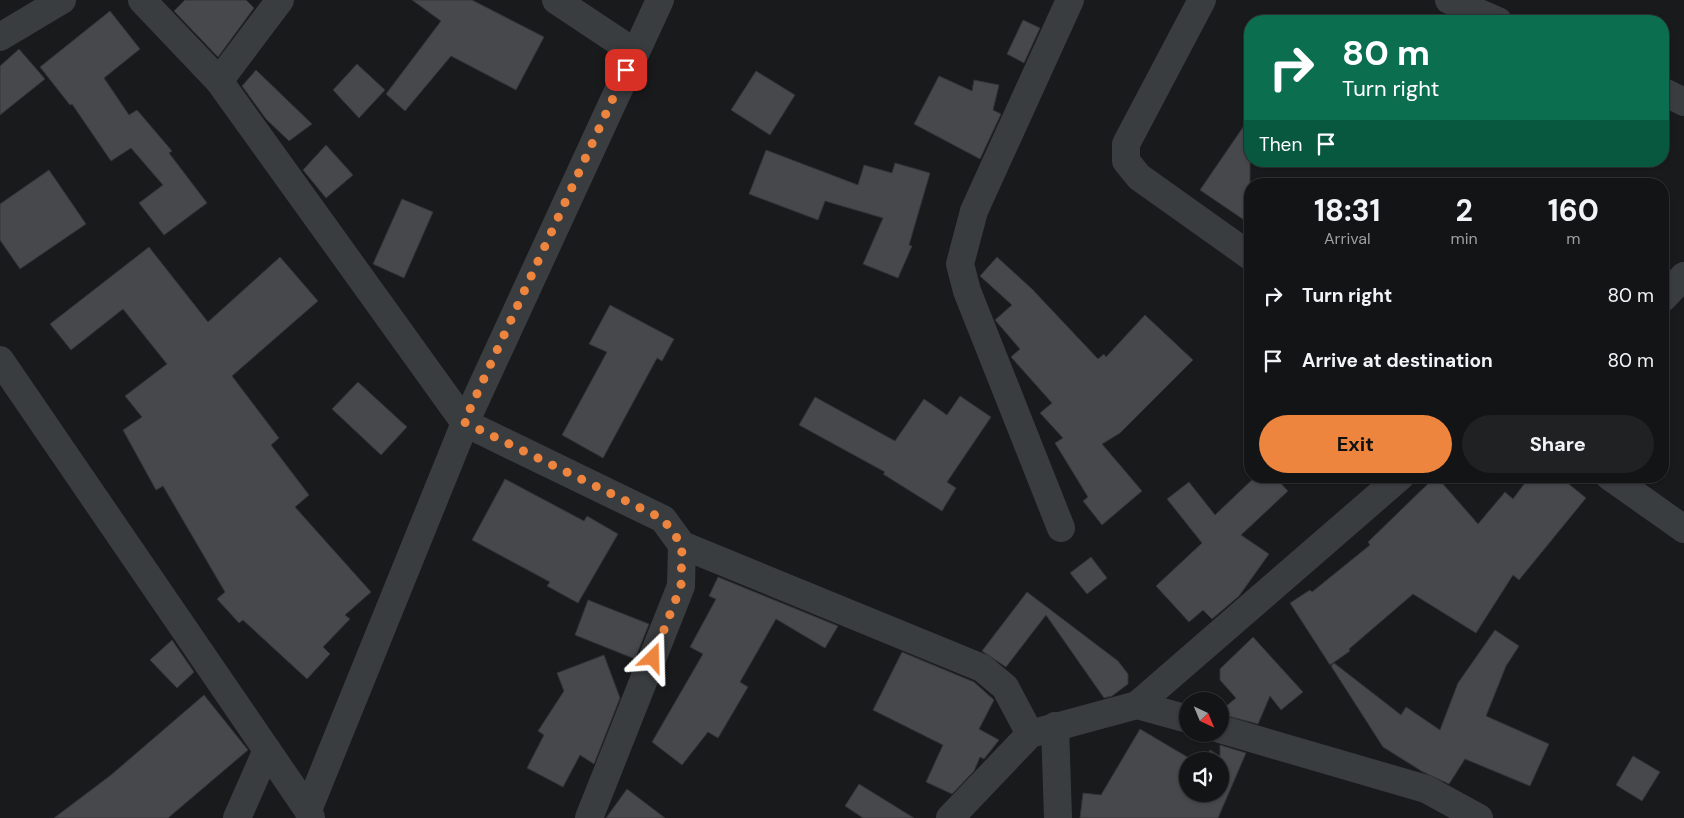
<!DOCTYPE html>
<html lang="en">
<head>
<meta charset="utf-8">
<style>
  :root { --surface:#131415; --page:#202122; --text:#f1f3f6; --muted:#9d9ea0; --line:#323334; --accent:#ee853f }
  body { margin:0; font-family:"DM Sans",sans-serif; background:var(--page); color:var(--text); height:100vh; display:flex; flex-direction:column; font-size:19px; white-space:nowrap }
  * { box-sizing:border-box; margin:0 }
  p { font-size:16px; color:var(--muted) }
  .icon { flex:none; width:28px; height:28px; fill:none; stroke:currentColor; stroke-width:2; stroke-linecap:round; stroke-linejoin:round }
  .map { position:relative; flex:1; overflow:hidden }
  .sheet { position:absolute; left:1244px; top:178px; width:425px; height:305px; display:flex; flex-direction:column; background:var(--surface); border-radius:20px; box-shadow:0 1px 4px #0004,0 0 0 1px var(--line) }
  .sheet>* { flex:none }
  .guide { position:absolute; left:1244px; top:15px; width:425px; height:152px; border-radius:20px; box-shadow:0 1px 4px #0004,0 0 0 1px var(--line); background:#0b6e4f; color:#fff; overflow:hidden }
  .needle { width:32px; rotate:136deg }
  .tools { position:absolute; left:1179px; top:692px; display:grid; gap:10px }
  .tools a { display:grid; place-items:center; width:50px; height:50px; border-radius:50%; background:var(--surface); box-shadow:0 1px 4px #0004,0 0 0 1px var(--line); font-size:25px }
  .pin { position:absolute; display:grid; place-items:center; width:42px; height:42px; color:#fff; margin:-21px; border-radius:10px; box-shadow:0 2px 8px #0006 }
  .me { position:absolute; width:55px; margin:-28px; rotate:22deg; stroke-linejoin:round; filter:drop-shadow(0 0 4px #0008) }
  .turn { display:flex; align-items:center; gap:18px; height:105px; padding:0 15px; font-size:22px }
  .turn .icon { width:65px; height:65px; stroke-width:2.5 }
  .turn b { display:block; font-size:35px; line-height:42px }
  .then { display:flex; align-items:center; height:48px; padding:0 15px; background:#0003; gap:10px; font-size:19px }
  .eta { display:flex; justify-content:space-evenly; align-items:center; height:85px; text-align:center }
  .eta b { font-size:30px; font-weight:700; line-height:35px }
  .primary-button { display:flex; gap:10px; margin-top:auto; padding:10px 15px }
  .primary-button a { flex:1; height:58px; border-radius:30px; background:var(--accent); color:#111; font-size:20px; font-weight:700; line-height:58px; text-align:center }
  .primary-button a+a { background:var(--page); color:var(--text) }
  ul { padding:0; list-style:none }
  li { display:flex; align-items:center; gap:15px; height:65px; padding:0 15px }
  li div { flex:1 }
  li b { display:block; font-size:19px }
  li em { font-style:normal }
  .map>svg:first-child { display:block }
  .building { fill:#46484b; stroke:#333437 }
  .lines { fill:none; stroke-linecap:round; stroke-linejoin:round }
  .minor { stroke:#3a3d40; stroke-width:28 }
  .route { stroke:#ee853f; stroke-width:9; stroke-dasharray:0 16.2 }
</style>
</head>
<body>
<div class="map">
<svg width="1684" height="818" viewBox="0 0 1684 818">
  <rect width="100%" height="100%" fill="#191a1c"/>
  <g class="building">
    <path d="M 185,0 L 246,0 L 254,8 L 218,57 L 174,11 Z"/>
    <path d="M 412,0 L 472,0 L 544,37 L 516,90 L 451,56 L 405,111 L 386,94 L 441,21 Z"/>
    <path d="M 110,11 L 140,49 L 104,78 L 129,115 L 137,110 L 172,151 L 169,153 L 207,203 L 164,235 L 139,203 L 163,185 L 131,148 L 111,161 L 72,104 L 70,105 L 40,67 Z"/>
    <path d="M 1023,20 L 1040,28 L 1024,63 L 1007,54 Z"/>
    <path d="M 19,49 L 45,79 L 0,115 L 0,66 Z"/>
    <path d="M 357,64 L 385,90 L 359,118 L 333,90 Z"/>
    <path d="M 256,70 L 312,124 L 289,141 L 266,119 L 242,86 Z"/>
    <path d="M 756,71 L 795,95 L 770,135 L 731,110 Z"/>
    <path d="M 939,76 L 972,91 L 974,80 L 999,85 L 993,110 L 1001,114 L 980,159 L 914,124 Z"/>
    <path d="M 1250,117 L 1250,224 L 1200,190 Z"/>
    <path d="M 326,145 L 353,175 L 326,198 L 303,170 Z"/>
    <path d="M 766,150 L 858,185 L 864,165 L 892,173 L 895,163 L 930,173 L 909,245 L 912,246 L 898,278 L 863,264 L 883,218 L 825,201 L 818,220 L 749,194 Z"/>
    <path d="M 49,170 L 86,224 L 20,269 L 0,240 L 0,204 Z"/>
    <path d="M 402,199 L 433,212 L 404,278 L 373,264 Z"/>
    <path d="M 149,247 L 208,322 L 280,257 L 318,301 L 232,376 L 279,438 L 271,445 L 309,495 L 295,507 L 371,592 L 345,615 L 350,619 L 323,647 L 330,654 L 307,679 L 243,620 L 239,623 L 217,599 L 225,592 L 163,486 L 156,490 L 123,430 L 142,417 L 125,396 L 167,364 L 123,309 L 71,350 L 50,324 Z"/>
    <path d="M 997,257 L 1032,289 L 1098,359 L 1104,354 L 1106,357 L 1145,315 L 1193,360 L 1120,433 L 1102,444 L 1142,491 L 1102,525 L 1083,501 L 1088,497 L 1055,443 L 1063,438 L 1040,413 L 1052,403 L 1011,357 L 1020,349 L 995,320 L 1012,305 L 980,276 Z"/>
    <path d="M 610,305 L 674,339 L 662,361 L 657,358 L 603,458 L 562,435 L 607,352 L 589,344 Z"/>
    <path d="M 358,382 L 407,427 L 381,455 L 332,409 Z"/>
    <path d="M 960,396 L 991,417 L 947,482 L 956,488 L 942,511 L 883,474 L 885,472 L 799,425 L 815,397 L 895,441 L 924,399 L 947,415 Z"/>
    <path d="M 1256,476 L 1274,476 L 1288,491 L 1241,535 L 1269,554 L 1239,596 L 1212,619 L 1203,610 L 1189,622 L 1156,586 L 1202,543 L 1167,499 L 1189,482 L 1215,515 Z"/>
    <path d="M 1436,476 L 1478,524 L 1505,492 L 1513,499 L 1530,476 L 1559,476 L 1586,498 L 1519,580 L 1513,575 L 1476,633 L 1413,594 L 1349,649 L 1350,651 L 1330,665 L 1290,603 L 1310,590 L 1312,592 L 1370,545 L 1368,542 Z"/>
    <path d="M 505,479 L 584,521 L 587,516 L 618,534 L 578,603 L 547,586 L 550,582 L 472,540 Z"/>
    <path d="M 1091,557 L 1107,578 L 1087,594 L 1070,573 Z"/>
    <path d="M 718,577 L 838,626 L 825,648 L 776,619 L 740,682 L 748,687 L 718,738 L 708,732 L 682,765 L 652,742 L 703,654 L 690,647 L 716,599 L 709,596 Z"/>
    <path d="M 1027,592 L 1118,661 L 1128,674 L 1128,684 L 1112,696 L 1104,698 L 1046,615 L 1006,667 L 982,651 Z"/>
    <path d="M 588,600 L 649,624 L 635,659 L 575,635 Z"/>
    <path d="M 1495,630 L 1519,646 L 1506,666 L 1486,716 L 1549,744 L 1530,786 L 1465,759 L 1449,784 L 1423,772 L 1383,747 L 1331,666 L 1334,663 L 1401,715 L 1406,707 L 1440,730 L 1458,683 Z"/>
    <path d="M 1253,637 L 1303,692 L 1281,710 L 1270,696 L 1258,724 L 1220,714 L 1220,711 L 1236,698 L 1220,680 L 1220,669 Z"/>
    <path d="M 172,640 L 194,672 L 177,688 L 150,660 Z"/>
    <path d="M 902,652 L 974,682 L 994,700 L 979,729 L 999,740 L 984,759 L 980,757 L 974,771 L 952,794 L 926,782 L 943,745 L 873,710 Z"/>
    <path d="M 604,655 L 620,698 L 594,764 L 580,755 L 563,787 L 527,768 L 544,735 L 538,731 L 564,691 L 557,673 Z"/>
    <path d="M 204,695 L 248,750 L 168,818 L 54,818 L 111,775 Z"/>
    <path d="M 1140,729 L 1194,761 L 1188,761 L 1188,794 L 1220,794 L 1220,761 L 1206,761 L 1210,750 L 1220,756 L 1220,745 L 1246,753 L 1218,818 L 1080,818 L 1083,793 L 1101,795 Z"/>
    <path d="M 1633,756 L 1660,772 L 1642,801 L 1616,785 Z"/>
    <path d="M 859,784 L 914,818 L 863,818 L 845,806 Z"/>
    <path d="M 627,789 L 665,818 L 606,818 Z"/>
  </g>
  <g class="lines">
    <g class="minor">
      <path d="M 142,0 L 219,81 L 465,423 L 663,519 L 682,545 L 681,586 L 589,818"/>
      <path d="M 556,0 L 634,52"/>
      <path d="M 1202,0 L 1126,144 L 1126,161 L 1139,177 L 1250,256"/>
      <path d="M 1449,0 L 1498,21"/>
      <path d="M 0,37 L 62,0"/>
      <path d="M 219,81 L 280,0"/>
      <path d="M 1662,91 L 1684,102"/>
      <path d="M 1662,299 L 1684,276"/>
      <path d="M 0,360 L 308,810 L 311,818"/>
      <path d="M 1609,476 L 1684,529"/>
      <path d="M 1061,528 L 967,291 L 960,264 L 974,211 L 1070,0"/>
      <path d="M 682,545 L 982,668 L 1005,687 L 1030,734"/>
      <path d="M 1137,705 L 1401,476"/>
      <path d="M 1055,726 L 1058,818"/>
      <path d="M 1220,729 L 1426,789 L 1479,818"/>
      <path d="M 308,810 L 465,423 L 660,0"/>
      <path d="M 237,818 L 267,750"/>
      <path d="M 950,818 L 1030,734 L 1137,705 L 1188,719"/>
    </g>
  </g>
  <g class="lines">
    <path class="route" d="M 626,70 L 464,422 L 663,519 L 682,545 L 681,586 L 653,658"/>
  </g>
</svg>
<div class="tools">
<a><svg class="needle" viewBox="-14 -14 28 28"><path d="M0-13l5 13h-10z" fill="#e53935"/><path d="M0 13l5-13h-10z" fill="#9d9ea0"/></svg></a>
<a><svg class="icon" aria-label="sound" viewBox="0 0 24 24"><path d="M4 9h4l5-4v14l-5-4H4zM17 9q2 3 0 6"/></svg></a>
</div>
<div class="pin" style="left:626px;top:70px;background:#d93025"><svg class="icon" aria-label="arrive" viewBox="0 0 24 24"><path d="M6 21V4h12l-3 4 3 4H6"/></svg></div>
<svg class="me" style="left:653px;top:658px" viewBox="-20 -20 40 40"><path d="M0-17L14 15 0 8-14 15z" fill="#ee853f" stroke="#fff" stroke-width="4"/></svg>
<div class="guide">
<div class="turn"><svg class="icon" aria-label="right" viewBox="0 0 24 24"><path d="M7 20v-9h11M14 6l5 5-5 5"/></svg><div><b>80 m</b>Turn right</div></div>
<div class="then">Then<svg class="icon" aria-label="arrive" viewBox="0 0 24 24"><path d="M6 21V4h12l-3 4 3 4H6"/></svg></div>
</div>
<section class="sheet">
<div class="eta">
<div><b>18:31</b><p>Arrival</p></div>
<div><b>2</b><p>min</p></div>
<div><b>160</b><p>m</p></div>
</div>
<ul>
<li><svg class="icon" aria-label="right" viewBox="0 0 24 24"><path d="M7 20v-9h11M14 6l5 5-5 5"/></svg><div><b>Turn right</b></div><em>80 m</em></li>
<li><svg class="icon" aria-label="arrive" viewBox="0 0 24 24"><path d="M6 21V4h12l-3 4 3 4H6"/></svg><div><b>Arrive at destination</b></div><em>80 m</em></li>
</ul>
<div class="primary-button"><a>Exit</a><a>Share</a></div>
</section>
</div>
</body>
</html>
